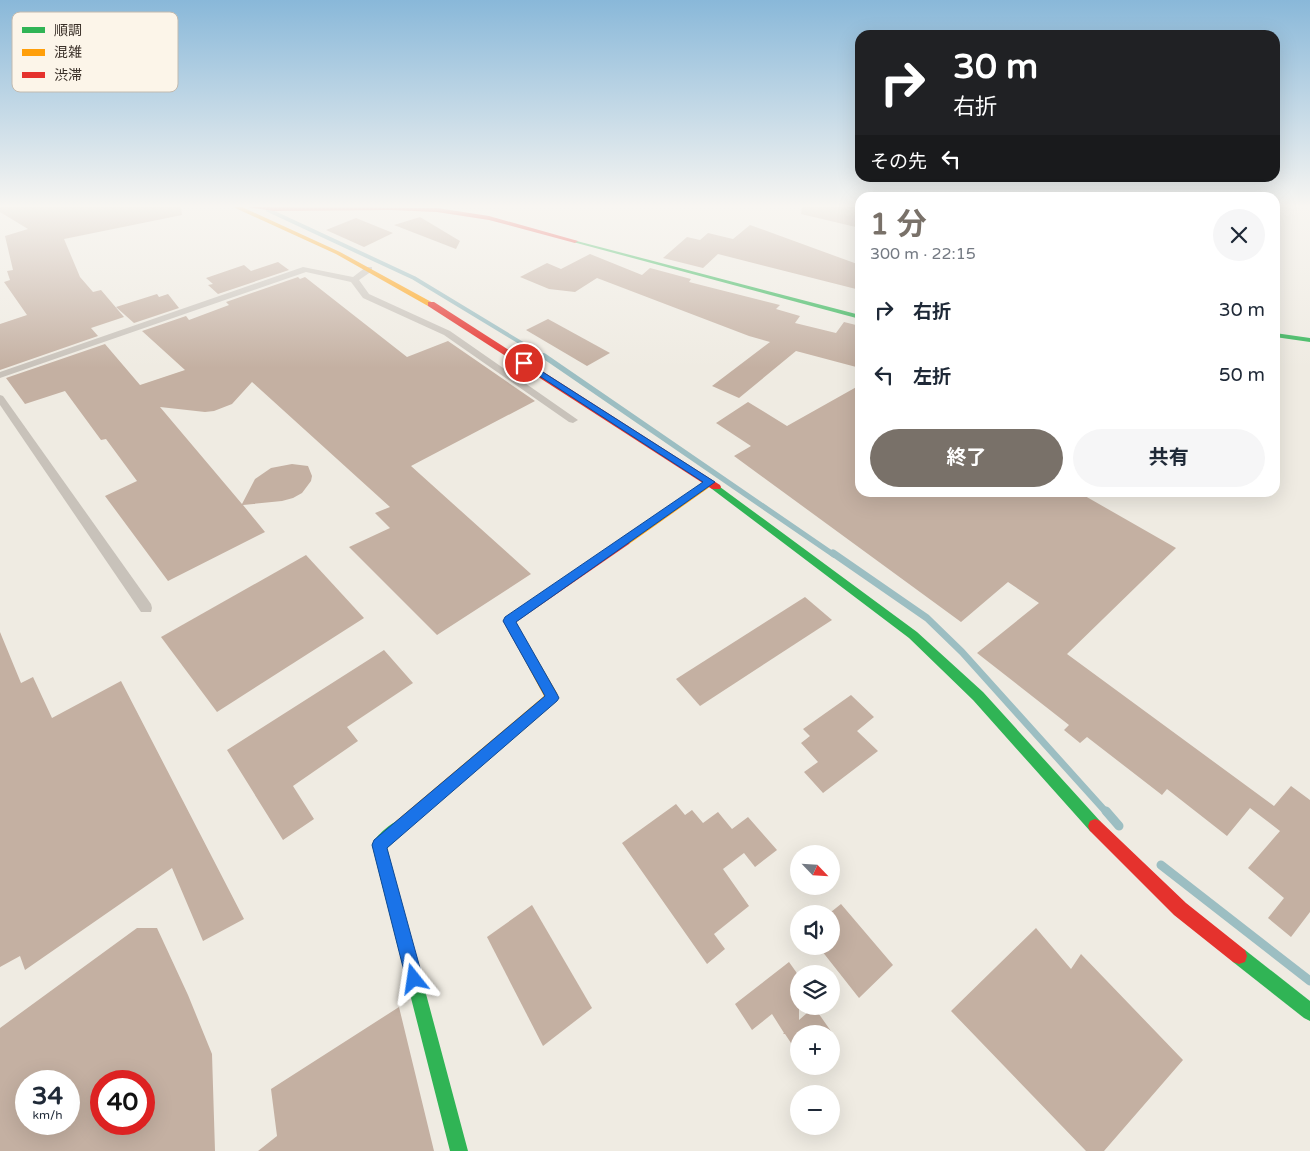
<!DOCTYPE html>
<html lang="ja">
<head>
<meta charset="utf-8">
<style>
  :root { --surface:#fff; --page:#f6f6f7; --text:#1f2937; --muted:#747a83; --accent:#797169 }
  body { margin:0; font-family:"Varela Round","Noto Sans JP",sans-serif; background:var(--page); color:var(--text); height:100vh; display:flex; flex-direction:column; font-size:19px; white-space:nowrap }
  * { box-sizing:border-box; margin:0 }
  p { font-size:16px; color:var(--muted) }
  .icon { flex:none; width:28px; height:28px; fill:none; stroke:currentColor; stroke-width:2; stroke-linecap:round; stroke-linejoin:round }
  .map { position:relative; flex:1; overflow:hidden }
  .details { position:absolute; left:855px; top:192px; width:425px; height:305px; display:flex; flex-direction:column; background:var(--surface); border-radius:15px; box-shadow:0 5px 20px #0002 }
  .details>* { flex:none }
  .hud { position:absolute; left:855px; top:30px; width:425px; height:152px; border-radius:15px; box-shadow:0 5px 20px #0002; background:#202124; color:#fff; overflow:hidden }
  .needle { width:32px; rotate:115deg }
  .fabs { position:absolute; left:790px; top:845px; display:grid; gap:10px }
  .fabs a { display:grid; place-items:center; width:50px; height:50px; border-radius:50%; background:var(--surface); box-shadow:0 5px 20px #0002; font-size:25px }
  .speed { position:absolute; left:15px; top:1070px; display:flex; gap:10px; font-size:25px; font-weight:700; text-align:center }
  .speed>* { display:grid; place-content:center; width:65px; height:65px; border-radius:50%; background:var(--surface); box-shadow:0 5px 20px #0002; line-height:1 }
  .speed small { font-size:12px; font-weight:400 }
  .speed .limit { border:8px solid #d22; background:#fff; color:#111 }
  .pin { position:absolute; display:grid; place-items:center; width:42px; height:42px; color:#fff; margin:-21px; border:2px solid #fff; border-radius:50%; box-shadow:0 1px 5px #0007 }
  .me { position:absolute; width:55px; margin:-28px; rotate:345deg; stroke-linejoin:round; filter:drop-shadow(0 0 4px #0008) }
  .turn { display:flex; align-items:center; gap:18px; height:105px; padding:0 15px; font-size:22px }
  .turn .icon { width:65px; height:65px; stroke-width:2.5 }
  .turn b { display:block; font-size:35px; line-height:42px }
  .then { display:flex; align-items:center; height:48px; padding:0 15px; background:#0003; gap:10px; font-size:19px }
  .round { display:grid; place-items:center; flex:none; width:52px; height:52px; border-radius:26px; background:var(--page) }
  .head { display:flex; align-items:center; justify-content:space-between; height:85px; padding:0 15px }
  h1 { font-size:30px; font-weight:700; line-height:38px; color:var(--accent) }
  .primary-button { display:flex; gap:10px; margin-top:auto; padding:10px 15px }
  .primary-button a { flex:1; height:58px; border-radius:30px; background:var(--accent); color:#fff; font-size:20px; font-weight:700; line-height:58px; text-align:center }
  .primary-button a+a { background:var(--page); color:var(--text) }
  ul { padding:0; list-style:none }
  li { display:flex; align-items:center; gap:15px; height:65px; padding:0 15px }
  li div { flex:1 }
  li b { display:block; font-size:19px }
  li em { font-style:normal }
  .map>svg:first-child { display:block }
  .lines { fill:none; stroke-linecap:round; stroke-linejoin:round }
  .stream-far3 { stroke:#9cbec2; stroke-width:4 }
  .stream-far2 { stroke:#9cbec2; stroke-width:5.5 }
  .stream-far1 { stroke:#9cbec2; stroke-width:7 }
  .stream { stroke:#9cbec2; stroke-width:9 }
  .building { fill:#c4b0a2; fill-rule:evenodd }
  .lane { fill:#c8c2ba; fill-rule:evenodd }
  .fast { fill:#30b455; fill-rule:evenodd }
  .slow { fill:#ff9f0a; fill-rule:evenodd }
  .jam { fill:#e5322d; fill-rule:evenodd }
  .route { fill:#1a73e8; stroke:#114b97 }
  .key { fill:#fcf5e9; stroke:#c2baaf; stroke-width:1 }
  .key-label { font-size:14px; fill:#3a3028 }
</style>
</head>
<body>
<div class="map">
<svg width="1310" height="1151" viewBox="0 0 1310 1151">
  <rect width="100%" height="100%" fill="#efebe2"/>
  <g class="lines">
    <path class="stream-far3" d="M 268,210 L 414,278 L 546,358"/>
    <path class="stream-far2" d="M 544,356 L 834,555"/>
    <path class="stream-far1" d="M 833,553 L 927,618 L 962,652 L 1107,813"/>
    <g class="stream">
      <path d="M 1106,811 L 1119,826"/>
      <path d="M 1161,865 L 1310,981"/>
    </g>
  </g>
  <g class="building">
    <path d="M 0,207 L 181,207 L 182,215 L 64,239 L 80,277 L 93,292 L 101,290 L 124,317 L 91,328 L 98,336 L 0,370 L 0,324 L 27,315 L 4,282 L 10,280 L 7,271 L 13,270 L 5,236 L 28,229 L 0,212 Z"/>
    <path d="M 802,207 L 860,207 L 860,228 L 801,214 Z"/>
    <path d="M 420,217 L 460,241 L 456,249 L 394,225 Z"/>
    <path d="M 356,218 L 393,233 L 364,247 L 326,230 Z"/>
    <path d="M 750,225 L 860,265 L 860,290 L 718,254 L 703,268 L 663,258 L 687,237 L 700,240 L 708,233 L 733,239 Z"/>
    <path d="M 590,254 L 642,275 L 650,268 L 691,279 L 689,282 L 780,305 L 776,309 L 800,316 L 795,323 L 836,333 L 844,322 L 860,326 L 860,368 L 796,351 L 739,398 L 712,386 L 770,342 L 749,336 L 597,278 L 575,292 L 549,289 L 520,277 L 547,263 L 561,269 Z"/>
    <path d="M 278,262 L 289,270 L 218,294 L 208,285 L 213,284 L 206,278 L 244,265 L 251,271 Z"/>
    <path d="M 298,277 L 300,279 L 305,277 L 407,357 L 448,341 L 535,401 L 411,466 L 531,574 L 437,635 L 349,547 L 390,528 L 375,513 L 390,507 L 252,382 L 232,404 L 214,411 L 205,412 L 160,407 L 242,504 L 255,479 L 271,468 L 292,464 L 308,466 L 312,476 L 311,481 L 302,493 L 293,498 L 282,501 L 243,505 L 265,532 L 168,581 L 105,496 L 137,481 L 106,439 L 101,440 L 65,391 L 25,404 L 6,378 L 105,344 L 140,385 L 185,370 L 142,331 L 186,316 L 189,320 L 229,305 L 226,302 Z"/>
    <path d="M 157,294 L 159,297 L 168,294 L 179,308 L 134,323 L 116,307 Z"/>
    <path d="M 548,319 L 610,353 L 587,366 L 526,330 Z"/>
    <path d="M 860,385 L 860,492 L 1078,492 L 1176,548 L 1067,654 L 1274,806 L 1291,786 L 1310,800 L 1310,912 L 1291,937 L 1268,918 L 1284,898 L 1248,868 L 1280,831 L 1250,808 L 1227,836 L 1167,789 L 1162,795 L 1087,737 L 1080,743 L 1064,730 L 1069,725 L 977,653 L 1039,603 L 1008,582 L 961,622 L 734,456 L 751,446 L 716,423 L 748,402 L 787,426 Z"/>
    <path d="M 306,555 L 364,618 L 217,712 L 161,637 Z"/>
    <path d="M 805,597 L 832,620 L 700,706 L 676,679 Z"/>
    <path d="M 0,632 L 21,683 L 33,677 L 52,718 L 121,681 L 244,919 L 203,941 L 172,868 L 25,970 L 20,956 L 0,967 Z"/>
    <path d="M 384,650 L 413,683 L 347,727 L 358,741 L 293,786 L 314,819 L 283,840 L 227,750 Z"/>
    <path d="M 851,695 L 874,717 L 857,731 L 878,751 L 823,793 L 804,772 L 818,762 L 801,743 L 810,736 L 803,729 Z"/>
    <path d="M 676,804 L 685,815 L 692,810 L 703,823 L 718,812 L 732,829 L 748,817 L 777,850 L 755,867 L 744,853 L 723,869 L 749,906 L 714,934 L 725,949 L 707,964 L 622,843 Z"/>
    <path d="M 841,904 L 893,965 L 859,998 L 818,946 L 831,946 L 831,912 Z"/>
    <path d="M 532,905 L 592,1008 L 543,1046 L 487,937 Z"/>
    <path d="M 137,928 L 157,928 L 188,995 L 212,1054 L 215,1151 L 0,1151 L 0,1028 ZM 26,1081 L 69,1081 L 69,1124 L 26,1124 ZM 101,1081 L 144,1081 L 144,1124 L 101,1124 Z"/>
    <path d="M 1036,928 L 1071,969 L 1081,954 L 1183,1060 L 1104,1151 L 1086,1151 L 951,1011 Z"/>
    <path d="M 789,962 L 799,976 L 799,1020 L 814,1007 L 833,1034 L 799,1034 L 799,1055 L 785,1034 L 783,1034 L 784,1033 L 772,1014 L 752,1030 L 735,1004 Z"/>
    <path d="M 399,1007 L 434,1151 L 258,1151 L 277,1136 L 271,1089 Z"/>
  </g>
  <g class="lines">
    <g class="lane">
      <path d="M 303,267 L 353,277 L 366,267 L 372,267 L 372,271 L 359,280 L 369,294 L 450,331 L 578,420 L 573,423 L 569,422 L 444,335 L 363,298 L 351,282 L 306,272 L 0,378 L 0,372 Z"/>
      <path d="M 0,395 L 3,396 L 151,604 L 152,608 L 151,612 L 141,612 L 0,405 Z"/>
    </g>
    <g class="fast">
      <path d="M 573,240 L 860,315 L 860,319 L 573,242 Z"/>
      <path d="M 1275,333 L 1310,338 L 1310,342 L 1275,337 Z"/>
      <path d="M 716,484 L 917,632 L 983,692 L 1100,821 L 1102,826 L 1100,831 L 1095,833 L 1090,831 L 973,700 L 909,638 L 712,489 L 711,487 L 712,485 Z"/>
      <path d="M 401,819 L 406,821 L 408,826 L 406,831 L 387,848 L 468,1151 L 450,1151 L 372,845 C 376,835 391,823 401,819 Z"/>
      <path d="M 1239,948 L 1245,950 L 1310,1001 L 1310,1021 L 1304,1018 L 1233,962 L 1231,956 L 1233,950 Z"/>
    </g>
    <g class="slow">
      <path d="M 233,207 L 242,207 L 340,252 L 435,304 L 428,306 L 336,254 Z"/>
      <path d="M 710,479 L 715,482 L 714,484 L 629,544 L 621,544 L 620,541 L 621,538 Z"/>
      <path d="M 522,639 L 526,640 L 557,693 L 558,697 L 557,701 L 406,831 L 401,833 L 396,831 L 394,826 L 396,821 L 544,696 L 516,644 L 518,640 Z"/>
    </g>
    <g class="jam">
      <path d="M 247,207 L 437,208 L 489,216 L 578,241 L 575,243 L 489,220 L 437,212 L 391,210 L 274,211 Z"/>
      <path d="M 428,302 L 434,302 L 720,485 L 721,487 L 720,489 L 712,489 L 428,306 Z"/>
      <path d="M 625,537 L 629,538 L 630,541 L 629,544 L 516,622 L 528,644 L 526,648 L 522,649 L 518,648 L 503,621 L 505,618 Z"/>
      <path d="M 1095,819 L 1100,821 L 1186,903 L 1245,950 L 1247,956 L 1245,962 L 1239,964 L 1233,962 L 1174,915 L 1090,831 L 1088,826 L 1090,821 Z"/>
    </g>
  </g>
  <linearGradient id="sky" x2="0" y2="1"><stop stop-color="#89b8d9"/><stop offset="0.56" stop-color="#f8f6f2"/><stop offset="1" stop-color="#f8f6f2" stop-opacity="0"/></linearGradient>
  <rect width="1310" height="368" fill="url(#sky)"/>
  <path class="route" d="M 524,360 L 715,482 L 516,622 L 557,694 L 559,698 L 557,701 L 387,848 L 423,979 L 420,985 L 414,987 L 408,985 L 406,979 L 372,845 L 374,840 L 545,696 L 503,621 L 505,617 L 703,482 L 521,364 L 520,363 Z"/>
  <rect x="12" y="12" width="166" height="80" rx="8" class="key"/>
  <rect x="22" y="27" width="23" height="6" fill="#30b455"/>
  <rect x="22" y="49" width="23" height="7" fill="#ff9f0a"/>
  <rect x="22" y="72" width="23" height="6" fill="#e5322d"/>
  <g class="key-label">
    <text x="54" y="35">順調</text>
    <text x="54" y="57">混雑</text>
    <text x="54" y="80">渋滞</text>
  </g>
</svg>
<div class="fabs">
<a><svg class="needle" viewBox="-14 -14 28 28"><path d="M0-13l5 13h-10z" fill="#e53935"/><path d="M0 13l5-13h-10z" fill="#747a83"/></svg></a>
<a><svg class="icon" aria-label="sound" viewBox="0 0 24 24"><path d="M4 9h4l5-4v14l-5-4H4zM17 9q2 3 0 6"/></svg></a>
<a><svg class="icon" aria-label="layers" viewBox="0 0 24 24"><path d="M12 4l9 5-9 5-9-5zM3 14l9 5 9-5"/></svg></a>
<a>+</a>
<a>−</a>
</div>
<div class="speed"><div>34<small>km/h</small></div><div class="limit">40</div></div>
<div class="pin" style="left:524px;top:363px;background:#d93025"><svg class="icon" aria-label="arrive" viewBox="0 0 24 24"><path d="M6 21V4h12l-3 4 3 4H6"/></svg></div>
<svg class="me" style="left:414px;top:979px" viewBox="-20 -20 40 40"><path d="M0-17L14 15 0 8-14 15z" fill="#1a73e8" stroke="#fff" stroke-width="4"/></svg>
<div class="hud">
<div class="turn"><svg class="icon" aria-label="right" viewBox="0 0 24 24"><path d="M7 20v-9h11M14 6l5 5-5 5"/></svg><div><b>30 m</b>右折</div></div>
<div class="then">その先<svg class="icon" aria-label="left" viewBox="0 0 24 24"><path d="M17 20v-9H6M10 6l-5 5 5 5"/></svg></div>
</div>
<section class="details">
<div class="head"><div><h1>1 分</h1><p>300 m · 22:15</p></div><a class="round"><svg class="icon" aria-label="close" viewBox="0 0 24 24"><path d="M6 6l12 12M18 6L6 18"/></svg></a></div>
<ul>
<li><svg class="icon" aria-label="right" viewBox="0 0 24 24"><path d="M7 20v-9h11M14 6l5 5-5 5"/></svg><div><b>右折</b></div><em>30 m</em></li>
<li><svg class="icon" aria-label="left" viewBox="0 0 24 24"><path d="M17 20v-9H6M10 6l-5 5 5 5"/></svg><div><b>左折</b></div><em>50 m</em></li>
</ul>
<div class="primary-button"><a>終了</a><a>共有</a></div>
</section>
</div>
</body>
</html>
